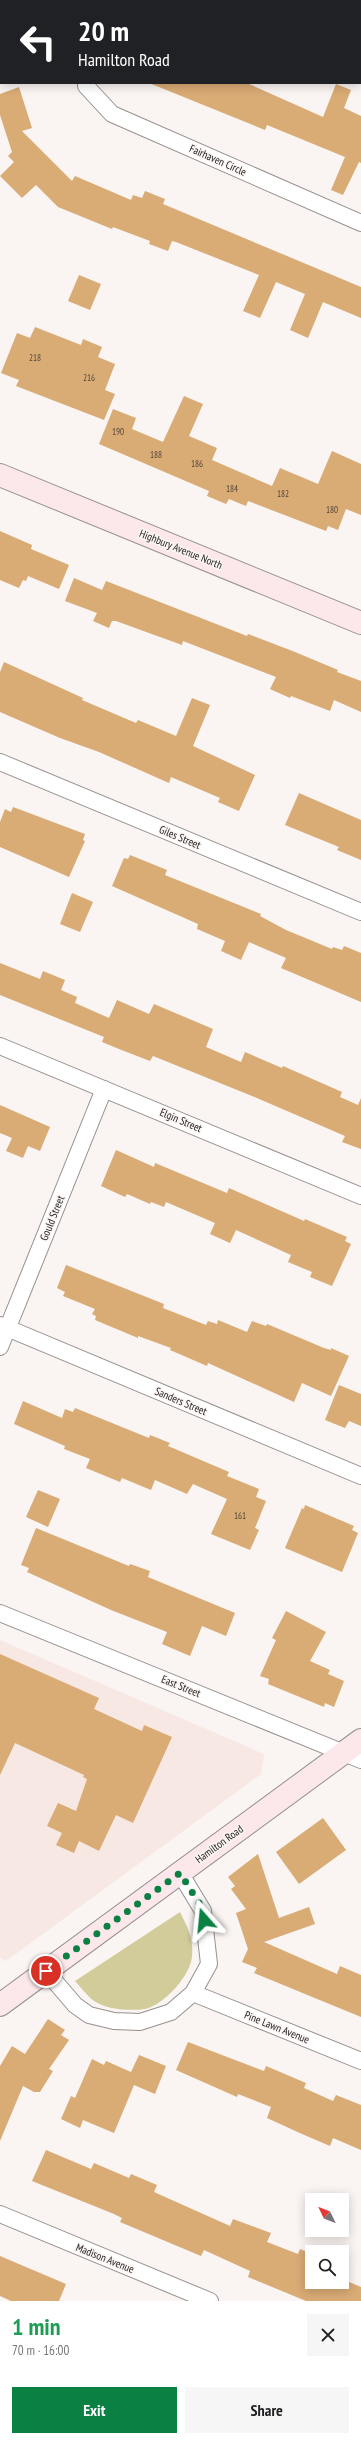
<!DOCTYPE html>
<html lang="en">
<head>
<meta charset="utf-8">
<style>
  :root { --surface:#fff; --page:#f6f6f6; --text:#202124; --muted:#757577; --accent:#0b8043 }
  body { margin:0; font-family:"PT Sans Narrow",sans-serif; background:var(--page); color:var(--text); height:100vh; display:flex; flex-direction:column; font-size:15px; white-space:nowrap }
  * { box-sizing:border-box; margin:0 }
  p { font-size:13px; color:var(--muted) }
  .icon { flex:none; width:22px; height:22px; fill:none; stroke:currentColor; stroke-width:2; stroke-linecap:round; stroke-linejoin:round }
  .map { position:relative; height:2301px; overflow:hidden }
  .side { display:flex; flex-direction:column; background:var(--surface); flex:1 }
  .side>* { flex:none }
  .hud { position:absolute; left:0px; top:0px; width:361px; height:84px; box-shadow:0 2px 10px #0003; background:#202124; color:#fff; overflow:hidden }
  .needle { width:26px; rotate:313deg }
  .buttons { position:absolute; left:305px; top:2193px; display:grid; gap:8px }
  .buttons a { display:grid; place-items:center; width:44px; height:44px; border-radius:0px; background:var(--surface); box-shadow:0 2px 10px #0003; font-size:20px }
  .pin { position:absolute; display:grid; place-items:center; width:34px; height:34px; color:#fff; margin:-17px; border:2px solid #fff; border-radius:50%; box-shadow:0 1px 4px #0007 }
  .me { position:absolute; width:44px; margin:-22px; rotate:342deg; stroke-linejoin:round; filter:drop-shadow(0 0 3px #0008) }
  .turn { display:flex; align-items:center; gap:14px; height:84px; padding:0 12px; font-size:18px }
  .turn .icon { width:52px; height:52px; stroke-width:2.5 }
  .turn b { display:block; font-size:28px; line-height:34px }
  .round { display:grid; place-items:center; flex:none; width:42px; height:42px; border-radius:0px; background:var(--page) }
  .overview { display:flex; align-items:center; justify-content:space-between; height:68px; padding:0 12px }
  h1 { font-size:24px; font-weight:600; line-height:30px; color:#1e9e55 }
  .primary-button { display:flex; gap:8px; margin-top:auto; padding:8px 12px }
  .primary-button a { flex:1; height:46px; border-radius:0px; background:var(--accent); color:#fff; font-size:16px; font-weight:600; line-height:46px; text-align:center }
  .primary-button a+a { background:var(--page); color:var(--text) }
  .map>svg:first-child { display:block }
  .built { fill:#f7e8e3 }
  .green { fill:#d2cc9b }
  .building { fill:#d9ab75 }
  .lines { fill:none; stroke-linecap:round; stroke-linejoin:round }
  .minor-casing { stroke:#96908e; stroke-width:18 }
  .secondary-casing { stroke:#96908e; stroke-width:24 }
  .minor { stroke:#fff; stroke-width:16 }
  .secondary { stroke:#fce8eb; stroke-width:22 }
  .route { stroke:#0b8043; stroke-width:7; stroke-dasharray:0 12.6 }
  .labels { text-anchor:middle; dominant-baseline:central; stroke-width:3; stroke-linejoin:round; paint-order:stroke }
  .number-label { font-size:9px; fill:#534638 }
  .street-label { font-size:11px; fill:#262423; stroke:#faf4f2 }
</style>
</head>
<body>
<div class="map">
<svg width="361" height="2301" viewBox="0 0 361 2301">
  <rect width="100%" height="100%" fill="#faf4f2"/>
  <path class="built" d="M 0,1640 L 264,1754 L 261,1774 L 6,1961 L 0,1958 Z"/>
  <path class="green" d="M 180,1912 C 187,1926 194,1939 192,1956 C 191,1975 164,2005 145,2009 C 130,2011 108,2010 94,2001 C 87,1996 81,1987 75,1981 Z"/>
  <g class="building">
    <path d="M 149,83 L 247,83 L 323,117 L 336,84 L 351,90 L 344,108 L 361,116 L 361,163 L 359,162 L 343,195 L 331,190 L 345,157 L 267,125 L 265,130 Z"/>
    <path d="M 19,87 L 32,128 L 22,131 L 72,181 L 75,176 L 131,200 L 133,195 L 142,198 L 145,191 L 165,199 L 163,204 L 361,287 L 361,318 L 323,302 L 308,338 L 290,330 L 305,294 L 276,282 L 260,318 L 243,311 L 259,275 L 176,242 L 172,241 L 168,251 L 149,244 L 150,241 L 113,227 L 112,229 L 58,207 L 36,185 L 22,198 L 0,176 L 14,162 L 8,156 L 12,152 L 0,115 L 0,94 Z"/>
    <path d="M 79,275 L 101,284 L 90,310 L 68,301 Z"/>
    <path d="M 35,327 L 81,345 L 83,339 L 102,347 L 98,357 L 115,364 L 105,390 L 115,394 L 104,420 L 16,386 L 19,380 L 1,373 L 17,333 L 30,338 Z"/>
    <path d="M 184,396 L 203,404 L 189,436 L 217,448 L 212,460 L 272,486 L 280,468 L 318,484 L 332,451 L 361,464 L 361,515 L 346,509 L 338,530 L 328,526 L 326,531 L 248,501 L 246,506 L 229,499 L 226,504 L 207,496 L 209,491 L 99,444 L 113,409 L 136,418 L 132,429 L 163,442 Z"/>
    <path d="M 0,531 L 32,545 L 31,549 L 69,565 L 59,589 L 28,576 L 26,581 L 23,580 L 19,588 L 0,580 Z"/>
    <path d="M 74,578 L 102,590 L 106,581 L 247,636 L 248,634 L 295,652 L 338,670 L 337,672 L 361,681 L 361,712 L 334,700 L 330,711 L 291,696 L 290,698 L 270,689 L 276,677 L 183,641 L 182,645 L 116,621 L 112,621 L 109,628 L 93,621 L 97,613 L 65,601 Z"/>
    <path d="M 4,662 L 83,698 L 82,700 L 136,723 L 138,720 L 176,736 L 192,698 L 210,705 L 193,746 L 255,775 L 239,811 L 218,802 L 220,798 L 171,777 L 169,783 L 99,752 L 60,738 L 0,712 L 0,672 Z"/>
    <path d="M 299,793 L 361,820 L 361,860 L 337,850 L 339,847 L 285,825 Z"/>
    <path d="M 13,807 L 85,834 L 83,840 L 85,841 L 69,877 L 0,847 L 0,822 L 5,809 L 11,812 Z"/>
    <path d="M 130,855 L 167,870 L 165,875 L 261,914 L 260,916 L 286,930 L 332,949 L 333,947 L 342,950 L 344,946 L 361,953 L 361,1002 L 281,968 L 286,958 L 249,942 L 241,960 L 221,951 L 225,941 L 197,929 L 198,924 L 112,886 L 124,858 L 128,859 Z"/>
    <path d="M 72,893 L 93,902 L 80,932 L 60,924 Z"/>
    <path d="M 0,963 L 40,979 L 43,971 L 65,980 L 61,990 L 77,997 L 75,1003 L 109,1018 L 117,1000 L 149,1014 L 154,1004 L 213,1029 L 206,1047 L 241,1062 L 245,1052 L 282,1068 L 283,1066 L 342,1092 L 340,1097 L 358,1105 L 361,1098 L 361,1149 L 342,1142 L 345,1136 L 252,1096 L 153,1056 L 150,1061 L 119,1049 L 102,1042 L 104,1037 L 0,995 Z"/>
    <path d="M 0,1105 L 50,1127 L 40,1151 L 28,1146 L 23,1158 L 6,1151 L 12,1138 L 0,1133 Z"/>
    <path d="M 116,1150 L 154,1167 L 155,1163 L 227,1193 L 229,1188 L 304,1221 L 305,1219 L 347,1237 L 345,1241 L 351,1244 L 332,1286 L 310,1277 L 312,1272 L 288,1262 L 291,1255 L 236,1230 L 230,1243 L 210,1234 L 215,1223 L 166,1202 L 164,1207 L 151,1202 L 150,1204 L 127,1194 L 125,1197 L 101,1186 Z"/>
    <path d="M 66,1265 L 164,1304 L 163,1308 L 206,1325 L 208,1321 L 217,1324 L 218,1320 L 247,1332 L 252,1321 L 266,1326 L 267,1324 L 324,1348 L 331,1350 L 331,1348 L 349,1356 L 331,1396 L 302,1383 L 294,1402 L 208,1363 L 207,1366 L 170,1350 L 171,1348 L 138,1336 L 138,1338 L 95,1320 L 96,1316 L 92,1314 L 95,1309 L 63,1296 L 65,1292 L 57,1288 Z"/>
    <path d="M 339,1385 L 361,1394 L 361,1426 L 349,1421 L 345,1428 L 325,1420 Z"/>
    <path d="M 23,1401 L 62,1418 L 65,1409 L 73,1412 L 75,1408 L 149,1438 L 150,1435 L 170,1443 L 168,1446 L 229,1472 L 227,1476 L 259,1489 L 256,1497 L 266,1501 L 255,1528 L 259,1530 L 250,1550 L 211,1534 L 227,1499 L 193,1484 L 187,1494 L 155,1480 L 151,1490 L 122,1478 L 120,1482 L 86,1468 L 90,1459 L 64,1449 L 65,1446 L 14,1424 Z"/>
    <path d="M 38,1490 L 60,1499 L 48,1527 L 26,1517 Z"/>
    <path d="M 305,1505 L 354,1526 L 352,1530 L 358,1533 L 342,1572 L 285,1548 L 302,1508 L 304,1509 Z"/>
    <path d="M 36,1528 L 129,1566 L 130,1564 L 150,1571 L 148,1577 L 235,1613 L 226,1636 L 202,1626 L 190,1656 L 162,1644 L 167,1632 L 111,1610 L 27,1572 L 29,1568 L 21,1565 Z"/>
    <path d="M 286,1611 L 326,1632 L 310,1661 L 330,1670 L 328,1674 L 344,1681 L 334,1707 L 325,1703 L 324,1707 L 268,1684 L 269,1679 L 260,1676 L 276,1640 L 272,1638 Z"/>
    <path d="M 0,1654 L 99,1698 L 94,1709 L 142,1731 L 144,1725 L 172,1737 L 133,1823 L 116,1815 L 99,1851 L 79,1841 L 74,1853 L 56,1845 L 62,1833 L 47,1826 L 58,1803 L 76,1811 L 87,1779 L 83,1777 L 84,1775 L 15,1743 L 0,1775 Z"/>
    <path d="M 323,1818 L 346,1850 L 299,1884 L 276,1852 Z"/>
    <path d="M 258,1854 L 279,1918 L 309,1907 L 315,1924 L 264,1942 L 337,1974 L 340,1966 L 361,1975 L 361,2017 L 254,1973 L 257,1968 L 242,1962 L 248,1949 L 236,1913 L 246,1909 L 231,1889 L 235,1886 L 228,1877 Z"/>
    <path d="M 48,2019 L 65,2030 L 61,2035 L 69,2040 L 49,2069 L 53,2071 L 40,2092 L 34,2092 L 23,2086 L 0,2141 L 0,2066 L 12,2046 L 25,2054 Z"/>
    <path d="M 188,2042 L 264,2071 L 266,2066 L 306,2083 L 304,2088 L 333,2101 L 336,2095 L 361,2105 L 361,2150 L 333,2138 L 330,2146 L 302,2134 L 267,2118 L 271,2107 L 238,2094 L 237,2097 L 176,2070 Z"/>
    <path d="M 139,2055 L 166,2066 L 155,2094 L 134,2085 L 114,2133 L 83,2120 L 80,2128 L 61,2119 L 71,2096 L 75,2098 L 92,2059 L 104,2065 L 106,2061 L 131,2072 Z"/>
    <path d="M 46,2150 L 91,2169 L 94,2163 L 129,2178 L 131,2174 L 157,2185 L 154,2192 L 230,2226 L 233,2219 L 271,2233 L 267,2242 L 298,2254 L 300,2249 L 312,2254 L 312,2282 L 342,2282 L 342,2279 L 361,2287 L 361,2301 L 306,2301 L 248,2277 L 250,2271 L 204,2250 L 201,2256 L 120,2222 L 122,2218 L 114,2214 L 32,2181 Z"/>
    <path d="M 0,2256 L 66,2284 L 59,2301 L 11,2301 L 0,2296 Z"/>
  </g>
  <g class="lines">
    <g class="minor-casing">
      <g id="minor">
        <path d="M 109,1 L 109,0"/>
        <path d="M 86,83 L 86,86 L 112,114 L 361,223"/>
        <path d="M 0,762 L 361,912"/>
        <path d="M 0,1046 L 361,1196"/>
        <path d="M 0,1325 L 361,1476"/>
        <path d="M 0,1347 L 104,1089"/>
        <path d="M 0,1613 L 361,1760"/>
        <path d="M 46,1971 L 75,2005 L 89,2015 L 114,2021 L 140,2022 L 171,2012 L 193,1993 L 209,1964 L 203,1911 L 180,1873"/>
        <path d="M 193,1993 L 361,2061"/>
        <path d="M 0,2214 L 210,2301"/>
      </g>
    </g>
    <g class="secondary-casing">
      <g id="secondary">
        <path d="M 0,475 L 361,623"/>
        <path d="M 0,2005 L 361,1740"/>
      </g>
    </g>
    <use href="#minor" class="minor"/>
    <use href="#secondary" class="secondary"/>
  </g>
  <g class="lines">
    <path class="route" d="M 46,1971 L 180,1873 L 204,1911 L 204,1920"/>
  </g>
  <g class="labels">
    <g class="number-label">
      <text x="35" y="357">218</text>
      <text x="89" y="377">216</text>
      <text x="118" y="431">190</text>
      <text x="156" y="454">188</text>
      <text x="197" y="463">186</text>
      <text x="232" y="488">184</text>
      <text x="283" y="493">182</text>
      <text x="332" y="509">180</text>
      <text x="240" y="1515">161</text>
    </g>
    <g class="street-label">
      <text transform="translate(218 160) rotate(24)">Fairhaven Circle</text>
      <text transform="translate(181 549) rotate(22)">Highbury Avenue North</text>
      <text transform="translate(180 837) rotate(23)">Giles Street</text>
      <text transform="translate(181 1120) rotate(23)">Elgin Street</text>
      <text transform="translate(52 1218) rotate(-68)">Gould Street</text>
      <text transform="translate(181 1401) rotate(23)">Sanders Street</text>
      <text transform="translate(181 1686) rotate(22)">East Street</text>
      <text transform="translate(219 1844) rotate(-36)">Hamilton Road</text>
      <text transform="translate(277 2027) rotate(22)">Pine Lawn Avenue</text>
      <text transform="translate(105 2258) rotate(22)">Madison Avenue</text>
    </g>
  </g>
</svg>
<div class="buttons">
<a><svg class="needle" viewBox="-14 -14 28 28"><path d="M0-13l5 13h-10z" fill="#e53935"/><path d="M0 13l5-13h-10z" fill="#757577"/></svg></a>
<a><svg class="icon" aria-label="search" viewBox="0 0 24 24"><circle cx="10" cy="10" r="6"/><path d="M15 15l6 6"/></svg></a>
</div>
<div class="pin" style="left:46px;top:1971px;background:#d93025"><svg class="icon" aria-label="arrive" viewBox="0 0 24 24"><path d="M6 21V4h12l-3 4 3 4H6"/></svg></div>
<svg class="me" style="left:204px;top:1920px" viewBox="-20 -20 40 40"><path d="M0-17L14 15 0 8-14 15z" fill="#0b8043" stroke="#fff" stroke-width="4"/></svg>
<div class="hud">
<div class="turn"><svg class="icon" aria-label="left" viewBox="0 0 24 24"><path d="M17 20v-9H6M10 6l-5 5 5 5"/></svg><div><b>20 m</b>Hamilton Road</div></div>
</div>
</div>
<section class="side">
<div class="overview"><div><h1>1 min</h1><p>70 m · 16:00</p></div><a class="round"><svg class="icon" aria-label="close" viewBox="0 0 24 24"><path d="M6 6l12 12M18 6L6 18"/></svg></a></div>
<div class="primary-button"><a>Exit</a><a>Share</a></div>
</section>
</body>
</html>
